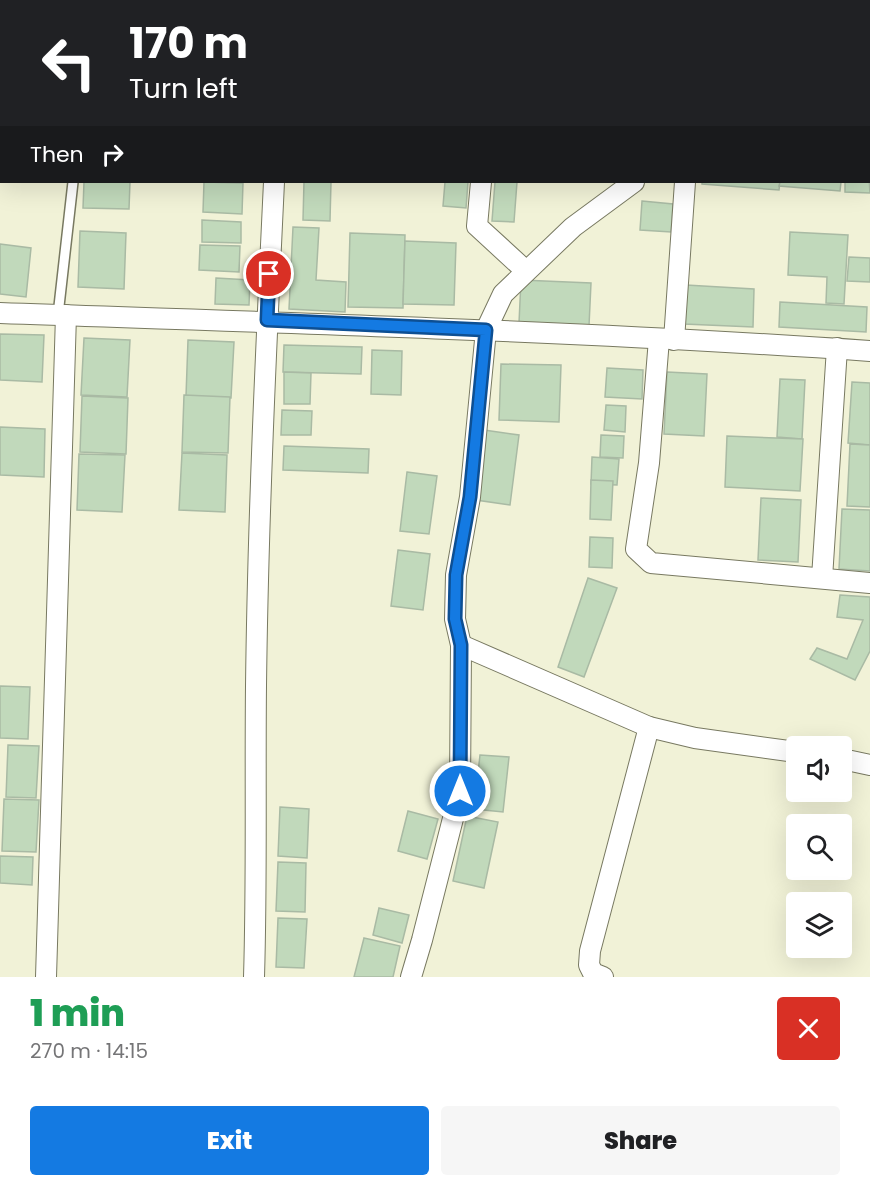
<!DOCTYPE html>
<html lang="en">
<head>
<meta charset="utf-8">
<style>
  :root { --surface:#fff; --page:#f6f6f6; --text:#202124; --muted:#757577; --accent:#147ae2 }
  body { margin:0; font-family:Poppins,sans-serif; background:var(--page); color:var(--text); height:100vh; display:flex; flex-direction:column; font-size:22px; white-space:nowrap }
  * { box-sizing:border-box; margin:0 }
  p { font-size:20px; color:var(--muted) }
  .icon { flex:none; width:33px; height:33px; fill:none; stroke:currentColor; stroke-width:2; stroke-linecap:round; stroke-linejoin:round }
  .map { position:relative; height:977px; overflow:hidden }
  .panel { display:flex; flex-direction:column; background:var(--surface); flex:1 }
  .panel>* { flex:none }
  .guide { position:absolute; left:0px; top:0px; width:870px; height:183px; box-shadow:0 6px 24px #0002; background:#202124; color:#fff; overflow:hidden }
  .tools { position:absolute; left:786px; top:736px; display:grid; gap:12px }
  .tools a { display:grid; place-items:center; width:66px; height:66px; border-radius:6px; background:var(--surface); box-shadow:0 6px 24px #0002; font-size:30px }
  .pin { position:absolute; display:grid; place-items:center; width:51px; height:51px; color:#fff; margin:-26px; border:3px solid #fff; border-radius:50%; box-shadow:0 2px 6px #0007 }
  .me { position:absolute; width:66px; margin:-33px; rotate:0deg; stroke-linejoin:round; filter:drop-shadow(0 0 4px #0008) }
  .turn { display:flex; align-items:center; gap:21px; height:126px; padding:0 30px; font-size:27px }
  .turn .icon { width:78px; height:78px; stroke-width:2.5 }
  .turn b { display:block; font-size:42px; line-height:51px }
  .then { display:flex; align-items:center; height:57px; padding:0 30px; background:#0003; gap:12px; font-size:22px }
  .round { display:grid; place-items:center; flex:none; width:63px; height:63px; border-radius:6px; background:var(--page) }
  .overview { display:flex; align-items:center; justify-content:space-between; height:102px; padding:0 30px }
  h1 { font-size:36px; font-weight:800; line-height:45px; color:#1e9e55 }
  .button { display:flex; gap:12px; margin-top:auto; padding:12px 30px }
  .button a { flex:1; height:69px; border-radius:6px; background:var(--accent); color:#fff; font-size:24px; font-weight:800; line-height:69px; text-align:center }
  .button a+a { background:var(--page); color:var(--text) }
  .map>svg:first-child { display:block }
  .building { fill:#c1d9bb; stroke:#a9baa4; stroke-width:1.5 }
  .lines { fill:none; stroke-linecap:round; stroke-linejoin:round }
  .service-casing { stroke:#787961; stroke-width:12 }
  .minor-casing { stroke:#787961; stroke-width:22 }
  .service { stroke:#fff; stroke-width:9 }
  .minor { stroke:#fff; stroke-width:20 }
  .route-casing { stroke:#0d4f93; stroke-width:15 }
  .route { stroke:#147ae2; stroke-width:10 }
</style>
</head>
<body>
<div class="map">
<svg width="870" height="977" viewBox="0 0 870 977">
  <rect width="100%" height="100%" fill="#f1f2d7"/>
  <g class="building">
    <path d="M 125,0 L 189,0 L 189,2 Z"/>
    <path d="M 868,164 L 870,193 L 845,192 L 845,182 L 868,182 Z"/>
    <path d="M 84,182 L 130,182 L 129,209 L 83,208 Z"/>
    <path d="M 204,182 L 243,183 L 242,214 L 203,212 Z"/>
    <path d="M 304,182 L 331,182 L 330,221 L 303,220 Z"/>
    <path d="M 445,182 L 468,182 L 466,208 L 443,206 Z"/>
    <path d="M 495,182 L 517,182 L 514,222 L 492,221 Z"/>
    <path d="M 702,182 L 780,182 L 779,190 L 702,184 Z"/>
    <path d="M 780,182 L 841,182 L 840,191 L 779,186 Z"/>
    <path d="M 642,201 L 673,204 L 671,232 L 640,230 Z"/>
    <path d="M 202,220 L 241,222 L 241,243 L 202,242 Z"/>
    <path d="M 293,227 L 319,228 L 316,280 L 346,282 L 345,312 L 289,309 Z"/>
    <path d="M 80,231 L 126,233 L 124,289 L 78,287 Z"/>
    <path d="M 790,232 L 848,235 L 844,304 L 826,303 L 827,277 L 788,275 Z"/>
    <path d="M 350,233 L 405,235 L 403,308 L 348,307 Z"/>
    <path d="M 405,241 L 456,243 L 454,305 L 403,304 Z"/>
    <path d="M 0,244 L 31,248 L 26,297 L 0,294 Z"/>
    <path d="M 200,245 L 240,246 L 239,272 L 199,270 Z"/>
    <path d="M 849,257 L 870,258 L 870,282 L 847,281 Z"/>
    <path d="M 216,278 L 250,280 L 249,305 L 215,304 Z"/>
    <path d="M 521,280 L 591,283 L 589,326 L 519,323 Z"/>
    <path d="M 686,285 L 754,289 L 753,327 L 684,324 Z"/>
    <path d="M 780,302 L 867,307 L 866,332 L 779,327 Z"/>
    <path d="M 0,334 L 44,335 L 42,382 L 0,380 Z"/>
    <path d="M 84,338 L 130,340 L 127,397 L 81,395 Z"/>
    <path d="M 188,340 L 234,342 L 231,398 L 186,396 Z"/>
    <path d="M 284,345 L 362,347 L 361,374 L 283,372 Z"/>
    <path d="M 372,350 L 402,351 L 401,395 L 371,394 Z"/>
    <path d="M 501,364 L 561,365 L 559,422 L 499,420 Z"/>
    <path d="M 607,368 L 643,370 L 642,399 L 605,397 Z"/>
    <path d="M 284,372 L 311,373 L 310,404 L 284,404 Z"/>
    <path d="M 667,372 L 707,374 L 704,436 L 664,434 Z"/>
    <path d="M 780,379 L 805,380 L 802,439 L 777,437 Z"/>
    <path d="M 852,382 L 870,383 L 870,445 L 848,443 Z"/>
    <path d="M 184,395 L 230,397 L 228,453 L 182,452 Z"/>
    <path d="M 82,396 L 128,398 L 126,454 L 80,452 Z"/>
    <path d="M 606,405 L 626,406 L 625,432 L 604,430 Z"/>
    <path d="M 282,410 L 312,411 L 311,435 L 281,435 Z"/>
    <path d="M 0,427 L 45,429 L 44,477 L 0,475 Z"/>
    <path d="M 484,430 L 519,435 L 510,505 L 476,500 Z"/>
    <path d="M 601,435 L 624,436 L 623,458 L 600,457 Z"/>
    <path d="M 727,436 L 803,439 L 800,491 L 725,487 Z"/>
    <path d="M 850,444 L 870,445 L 870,507 L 847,506 Z"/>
    <path d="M 284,446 L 369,449 L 368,473 L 283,470 Z"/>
    <path d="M 182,453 L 227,455 L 225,512 L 179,510 Z"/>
    <path d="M 79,454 L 125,455 L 122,512 L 77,510 Z"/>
    <path d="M 592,457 L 619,459 L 617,485 L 591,484 Z"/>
    <path d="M 407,472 L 437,476 L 429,534 L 400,531 Z"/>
    <path d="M 591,480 L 613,481 L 611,520 L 590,519 Z"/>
    <path d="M 761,498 L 801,500 L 798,562 L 758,560 Z"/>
    <path d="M 842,509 L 870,510 L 870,571 L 839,569 Z"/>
    <path d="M 590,537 L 613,538 L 612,568 L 589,567 Z"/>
    <path d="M 398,550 L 430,554 L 423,610 L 391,606 Z"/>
    <path d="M 588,578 L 617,588 L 584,677 L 558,667 Z"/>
    <path d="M 840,595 L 870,597 L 870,651 L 855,680 L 810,659 L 817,648 L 847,659 L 863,620 L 837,617 Z"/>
    <path d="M 0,686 L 30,687 L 28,739 L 0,738 Z"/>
    <path d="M 8,745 L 39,746 L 36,798 L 6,797 Z"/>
    <path d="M 480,755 L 509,757 L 503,812 L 474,809 Z"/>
    <path d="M 4,799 L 39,800 L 36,852 L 2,851 Z"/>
    <path d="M 280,807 L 309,809 L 307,858 L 278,856 Z"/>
    <path d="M 408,811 L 438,819 L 427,859 L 398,851 Z"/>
    <path d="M 467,816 L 498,822 L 484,888 L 453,881 Z"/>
    <path d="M 0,856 L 33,857 L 32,885 L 0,883 Z"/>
    <path d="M 278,862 L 306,863 L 305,912 L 276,911 Z"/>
    <path d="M 379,908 L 409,915 L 402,943 L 373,935 Z"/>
    <path d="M 278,918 L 307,919 L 304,968 L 276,967 Z"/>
    <path d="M 364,938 L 400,946 L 393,977 L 354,977 Z"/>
  </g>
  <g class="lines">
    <g class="service-casing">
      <g id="service">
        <path d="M 94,2 L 97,2"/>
        <path d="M 58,315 L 73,182"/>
      </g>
    </g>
    <g class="minor-casing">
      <g id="minor">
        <path d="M 283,2 L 283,0"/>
        <path d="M 564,2 L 564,0"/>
        <path d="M 868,149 L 870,149"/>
        <path d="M 481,182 L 477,226 L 526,271"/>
        <path d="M 0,313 C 290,323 580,331 870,351"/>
        <path d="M 659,339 L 649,463 L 636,549 L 651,563 L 870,583"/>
        <path d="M 674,340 L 685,182"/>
        <path d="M 822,578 L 837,348"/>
        <path d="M 461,645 L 649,727 L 695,738 L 796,752"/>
        <path d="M 842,759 L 870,765"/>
        <path d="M 46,977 L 66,315"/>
        <path d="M 254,977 C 257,880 255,783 256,686 C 258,518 266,349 274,182"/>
        <path d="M 411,977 L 422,940 L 460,791 L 461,645 L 455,619 L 456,575 L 470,497 L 486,330 L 503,294 L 573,227 L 634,182"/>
        <path d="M 603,977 L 593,973 L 589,965 L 590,951 L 649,727"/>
      </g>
    </g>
    <use href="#service" class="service"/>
    <use href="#minor" class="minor"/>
  </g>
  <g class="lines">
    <g class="route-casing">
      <path id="route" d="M 269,274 L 267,320 L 486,330 L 470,497 L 456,575 L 455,619 L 461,645 L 460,791"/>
    </g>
    <use href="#route" class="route"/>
  </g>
</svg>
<div class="tools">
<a><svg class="icon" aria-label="sound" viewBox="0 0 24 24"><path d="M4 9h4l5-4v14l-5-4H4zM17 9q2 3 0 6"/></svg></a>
<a><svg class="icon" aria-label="search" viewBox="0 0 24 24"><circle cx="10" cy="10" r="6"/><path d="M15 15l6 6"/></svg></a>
<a><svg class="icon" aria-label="layers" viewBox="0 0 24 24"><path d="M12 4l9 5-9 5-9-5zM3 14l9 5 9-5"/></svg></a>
</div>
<div class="pin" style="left:269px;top:274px;background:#d93025"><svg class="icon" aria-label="arrive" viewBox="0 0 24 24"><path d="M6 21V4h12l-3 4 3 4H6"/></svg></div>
<svg class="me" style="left:460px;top:791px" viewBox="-20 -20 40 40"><circle r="17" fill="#147ae2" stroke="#fff" stroke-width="3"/><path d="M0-11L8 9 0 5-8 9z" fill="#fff"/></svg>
<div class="guide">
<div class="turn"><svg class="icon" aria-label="left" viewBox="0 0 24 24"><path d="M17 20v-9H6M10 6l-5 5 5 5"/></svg><div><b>170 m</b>Turn left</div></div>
<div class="then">Then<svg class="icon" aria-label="right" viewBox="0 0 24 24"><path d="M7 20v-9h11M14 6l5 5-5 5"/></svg></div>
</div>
</div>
<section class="panel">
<div class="overview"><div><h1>1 min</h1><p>270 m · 14:15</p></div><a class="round" style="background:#d93025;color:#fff"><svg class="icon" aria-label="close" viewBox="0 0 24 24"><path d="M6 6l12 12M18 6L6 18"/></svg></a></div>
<div class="button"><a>Exit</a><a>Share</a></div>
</section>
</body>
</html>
